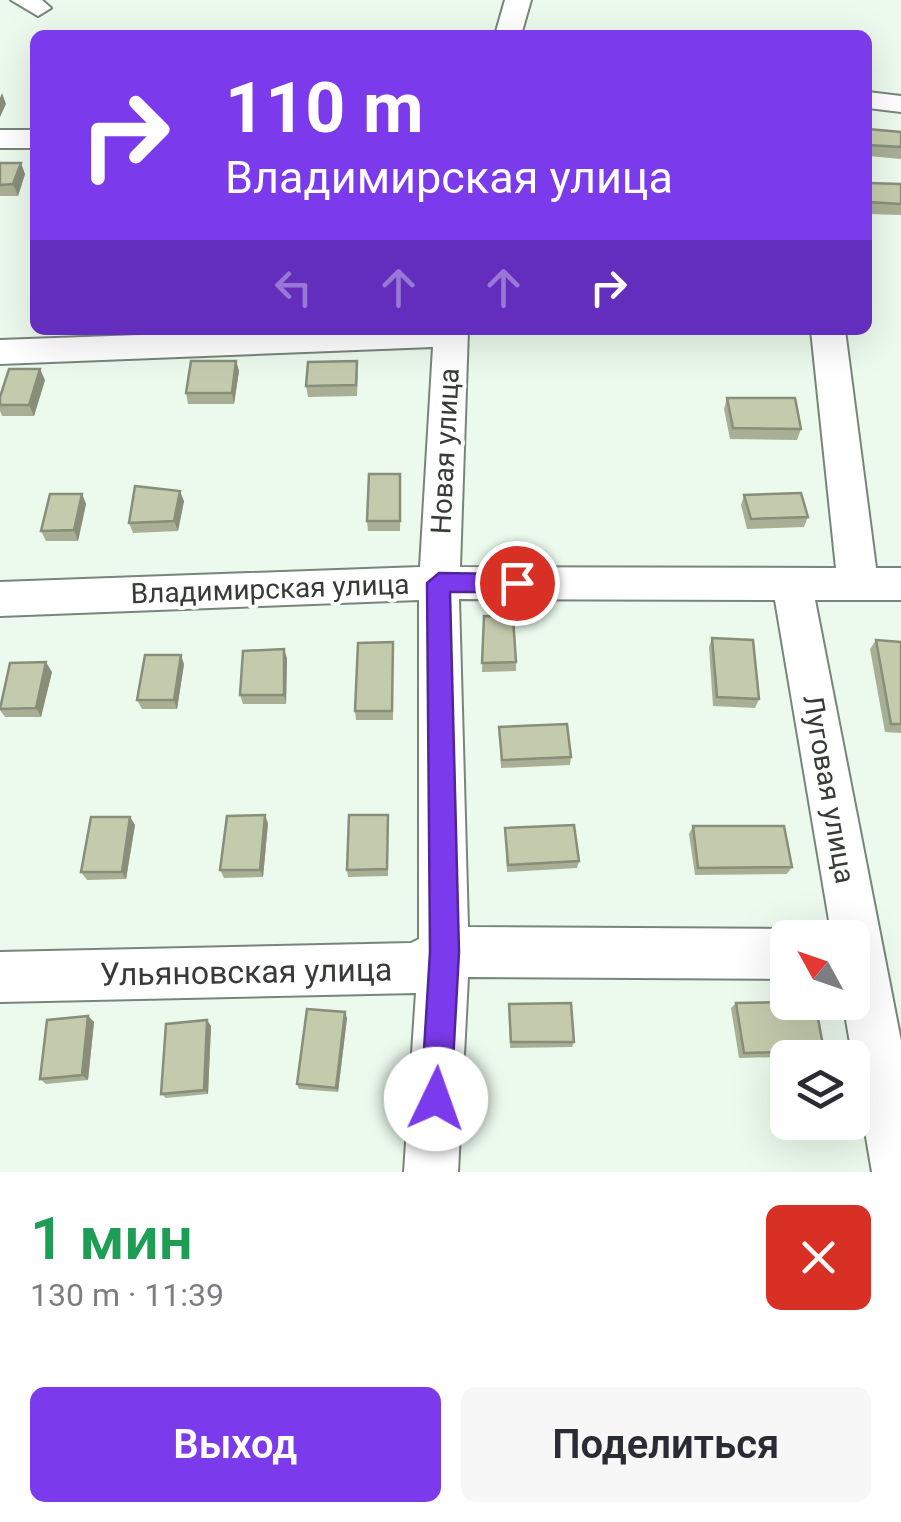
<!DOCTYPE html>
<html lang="ru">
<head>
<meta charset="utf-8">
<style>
  :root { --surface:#fff; --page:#f7f7f7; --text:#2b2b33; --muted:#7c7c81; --accent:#7c3aed }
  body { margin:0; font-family:Roboto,sans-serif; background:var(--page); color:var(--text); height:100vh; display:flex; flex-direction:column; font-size:38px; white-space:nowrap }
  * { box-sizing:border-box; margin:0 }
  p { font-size:32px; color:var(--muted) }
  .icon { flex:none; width:55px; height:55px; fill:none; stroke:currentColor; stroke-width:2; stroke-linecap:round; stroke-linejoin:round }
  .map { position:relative; height:1172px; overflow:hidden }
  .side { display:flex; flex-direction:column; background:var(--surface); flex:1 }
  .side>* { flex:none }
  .hud { position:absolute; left:30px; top:30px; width:842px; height:305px; border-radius:15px; box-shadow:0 10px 40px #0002; background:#7c3aed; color:#fff; overflow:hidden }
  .needle { width:65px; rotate:310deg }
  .buttons { position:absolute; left:770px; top:920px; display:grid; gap:20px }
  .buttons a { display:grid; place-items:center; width:100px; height:100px; border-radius:15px; background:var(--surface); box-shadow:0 10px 40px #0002; font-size:50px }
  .pin { position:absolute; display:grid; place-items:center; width:85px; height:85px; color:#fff; margin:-42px; border:5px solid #fff; border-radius:50%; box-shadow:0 2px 10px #0007 }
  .me { position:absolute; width:110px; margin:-55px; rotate:3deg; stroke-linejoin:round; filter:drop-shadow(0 0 8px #0008) }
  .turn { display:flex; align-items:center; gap:35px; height:210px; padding:0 30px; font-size:45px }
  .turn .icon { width:130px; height:130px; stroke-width:2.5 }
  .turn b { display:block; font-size:70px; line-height:85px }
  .lanes { display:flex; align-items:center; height:95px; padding:0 30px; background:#0003; justify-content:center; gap:50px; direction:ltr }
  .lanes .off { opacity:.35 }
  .round { display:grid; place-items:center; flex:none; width:105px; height:105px; border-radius:15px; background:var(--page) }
  .overview { display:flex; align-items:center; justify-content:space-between; height:170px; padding:0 30px }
  h1 { font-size:60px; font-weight:600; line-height:75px; color:#1e9e55 }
  .action { display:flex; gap:20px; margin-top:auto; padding:20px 30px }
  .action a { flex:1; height:115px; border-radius:15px; background:var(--accent); color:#fff; font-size:40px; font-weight:600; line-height:115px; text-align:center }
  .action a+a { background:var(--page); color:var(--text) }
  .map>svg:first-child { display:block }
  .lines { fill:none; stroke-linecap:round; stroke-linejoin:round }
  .minor-casing { stroke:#78857a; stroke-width:4 }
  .minor { fill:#fff; fill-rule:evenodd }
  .wall { fill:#a9af95 }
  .shaded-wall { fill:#898e79 }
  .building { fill:#c4cbad; stroke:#898e79; stroke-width:2.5 }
  .route { fill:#7c3aed; stroke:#51269a; stroke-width:2.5 }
  .labels { text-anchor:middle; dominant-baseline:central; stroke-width:8; stroke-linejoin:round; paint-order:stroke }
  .street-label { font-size:28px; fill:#363b36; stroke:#fff }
  .near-street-label { font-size:32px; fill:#363b36; stroke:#fff }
</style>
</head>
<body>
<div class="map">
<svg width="901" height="1172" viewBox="0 0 901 1172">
  <rect width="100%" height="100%" fill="#ebfaed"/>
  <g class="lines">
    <g class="minor-casing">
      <g id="minor">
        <path d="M 11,0 L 42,0 L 51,8 L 38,16 Z"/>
        <path d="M 505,0 L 531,0 L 521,35 L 495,35 Z"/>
        <path d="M 868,92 L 901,96 L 901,112 L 868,108 Z"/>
        <rect x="0" y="130" width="35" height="18"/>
        <path d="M 274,330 L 468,330 L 460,567 L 836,568 L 811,330 L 845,330 L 876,568 L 901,568 L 901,600 L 815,600 L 901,1041 L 901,1172 L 872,1172 L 843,1002 L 852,1002 L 852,938 L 832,938 L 775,600 L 459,599 L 468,927 L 788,929 L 806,938 L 788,938 L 788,979 L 468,977 L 458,1172 L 404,1172 L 416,993 L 0,1002 L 0,952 L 411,943 L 419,939 L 419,600 L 0,616 L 0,582 L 420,567 L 433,347 L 0,364 L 0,340 Z"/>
      </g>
    </g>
    <use href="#minor" class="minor"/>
  </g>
  <g class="wall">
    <path d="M 868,129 L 901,132 L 901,159 L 868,156 Z"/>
    <path d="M 0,163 L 25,174 L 18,196 L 0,196 Z"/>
    <path d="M 868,183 L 901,184 L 901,215 L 868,214 Z"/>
    <path d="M 236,361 L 239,371 L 234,404 L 188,404 L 186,393 Z"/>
    <path d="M 358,372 L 357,396 L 308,397 L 306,386 Z"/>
    <path d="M 45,380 L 34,416 L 2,416 L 0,411 L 0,397 Z"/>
    <path d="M 727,398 L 801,429 L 797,440 L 730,439 L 724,409 Z"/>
    <path d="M 401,484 L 400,531 L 368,531 L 367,521 Z"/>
    <path d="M 82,494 L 86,504 L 78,541 L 46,541 L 41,531 Z"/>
    <path d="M 744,495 L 808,517 L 804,527 L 747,529 L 741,505 Z"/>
    <path d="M 184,501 L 178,531 L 133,533 L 129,523 Z"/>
    <path d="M 484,616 L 516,662 L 516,671 L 482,672 Z"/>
    <path d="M 712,638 L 759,699 L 755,708 L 713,706 L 709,647 Z"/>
    <path d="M 876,640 L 901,642 L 901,733 L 885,732 L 870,649 Z"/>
    <path d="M 393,651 L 393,720 L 356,720 L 355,711 Z"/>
    <path d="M 287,658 L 286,704 L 243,704 L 240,695 Z"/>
    <path d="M 184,664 L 177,709 L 142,709 L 137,700 Z"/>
    <path d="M 52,672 L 41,717 L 5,717 L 0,710 L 0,706 Z"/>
    <path d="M 499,727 L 571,757 L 570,765 L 501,768 Z"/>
    <path d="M 388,815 L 388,876 L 348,877 L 347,870 Z"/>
    <path d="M 130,817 L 135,825 L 126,879 L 87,880 L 81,872 Z"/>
    <path d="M 268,823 L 263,877 L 224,878 L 220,870 Z"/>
    <path d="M 693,826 L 792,867 L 787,874 L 695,875 L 689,834 Z"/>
    <path d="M 505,828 L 579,861 L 577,868 L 507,872 Z"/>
    <path d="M 736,1003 L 824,1051 L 818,1056 L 739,1058 L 731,1008 Z"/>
    <path d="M 509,1004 L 574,1042 L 572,1047 L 510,1048 Z"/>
    <path d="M 88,1016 L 94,1022 L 88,1080 L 46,1084 L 40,1079 Z"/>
    <path d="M 347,1018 L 338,1092 L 299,1089 L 297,1084 Z"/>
    <path d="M 207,1020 L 211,1026 L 208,1094 L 166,1098 L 161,1094 Z"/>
  </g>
  <g class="shaded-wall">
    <path d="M 2,93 L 6,104 L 0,117 L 0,98 Z"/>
    <path d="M 21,163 L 25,174 L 18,196 L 13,184 Z"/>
    <path d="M 236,361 L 239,371 L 234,404 L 232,393 Z"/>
    <path d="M 40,369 L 45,380 L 34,416 L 29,405 Z"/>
    <path d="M 180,491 L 184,501 L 178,531 L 174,521 Z"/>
    <path d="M 82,494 L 86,504 L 78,541 L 74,530 Z"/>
    <path d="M 284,649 L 287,658 L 286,704 L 284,695 Z"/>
    <path d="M 181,655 L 184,664 L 177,709 L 174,700 Z"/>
    <path d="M 46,662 L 52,672 L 41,717 L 36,708 Z"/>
    <path d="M 265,815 L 268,823 L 263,877 L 260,870 Z"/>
    <path d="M 130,817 L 135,825 L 126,879 L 122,872 Z"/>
    <path d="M 345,1012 L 347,1018 L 338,1092 L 336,1088 Z"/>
    <path d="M 88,1016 L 94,1022 L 88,1080 L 82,1075 Z"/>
    <path d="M 207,1020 L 211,1026 L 208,1094 L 204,1090 Z"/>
  </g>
  <g class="building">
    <path d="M 868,129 L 901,132 L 901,147 L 868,145 Z"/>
    <path d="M 0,163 L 21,163 L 13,184 L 0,185 Z"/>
    <path d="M 868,183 L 901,184 L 901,204 L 868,202 Z"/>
    <path d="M 191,361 L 236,361 L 232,393 L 186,393 Z"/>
    <path d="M 357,361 L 356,385 L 306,386 L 308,362 Z"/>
    <path d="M 9,369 L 40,369 L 29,405 L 0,405 L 0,397 Z"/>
    <path d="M 727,398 L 795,398 L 801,429 L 733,428 Z"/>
    <path d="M 369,474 L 400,474 L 400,521 L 367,521 Z"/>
    <path d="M 135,486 L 180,491 L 174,521 L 129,523 Z"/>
    <path d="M 801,493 L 808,517 L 751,519 L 744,495 Z"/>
    <path d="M 50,494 L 82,494 L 74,530 L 41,531 Z"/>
    <path d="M 484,616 L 513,617 L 516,662 L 482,663 Z"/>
    <path d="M 712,638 L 753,640 L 759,699 L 717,697 Z"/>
    <path d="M 876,640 L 901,642 L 901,724 L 891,724 Z"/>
    <path d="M 393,642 L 392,711 L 355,711 L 358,643 Z"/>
    <path d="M 284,649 L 284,695 L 240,695 L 243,651 Z"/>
    <path d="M 145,655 L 181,655 L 174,700 L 137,700 Z"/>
    <path d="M 46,662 L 36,708 L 0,709 L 10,663 Z"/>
    <path d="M 567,724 L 571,757 L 502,760 L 499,727 Z"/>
    <path d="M 265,815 L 260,870 L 220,870 L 227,816 Z"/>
    <path d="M 349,815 L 388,815 L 387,869 L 347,870 Z"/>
    <path d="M 91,817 L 130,817 L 122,872 L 81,872 Z"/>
    <path d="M 574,825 L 579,861 L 508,865 L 505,828 Z"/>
    <path d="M 693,826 L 784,826 L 792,867 L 698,868 Z"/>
    <path d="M 788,1002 L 815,1002 L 824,1051 L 744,1053 L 736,1003 Z"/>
    <path d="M 571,1003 L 574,1042 L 511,1042 L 509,1004 Z"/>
    <path d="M 307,1009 L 345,1012 L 336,1088 L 297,1084 Z"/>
    <path d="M 88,1016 L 82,1075 L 40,1079 L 47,1020 Z"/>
    <path d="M 207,1020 L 204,1090 L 161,1094 L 166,1024 Z"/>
  </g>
  <path class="route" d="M 439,573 L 517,574 L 529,583 L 517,592 L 450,592 L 459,952 L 451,1099 L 446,1109 L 436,1114 L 425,1109 L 421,1099 L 430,952 L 427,583 Z"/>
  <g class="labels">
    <g class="street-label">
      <text transform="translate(445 451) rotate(-87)">Новая улица</text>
      <text transform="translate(270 589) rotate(-2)">Владимирская улица</text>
      <text transform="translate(829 789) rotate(80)">Луговая улица</text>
    </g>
    <g class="near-street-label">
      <text transform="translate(246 972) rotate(-1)">Ульяновская улица</text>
    </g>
  </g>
</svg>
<div class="buttons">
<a><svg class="needle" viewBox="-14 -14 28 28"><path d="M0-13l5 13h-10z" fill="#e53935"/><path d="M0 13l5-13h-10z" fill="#7c7c81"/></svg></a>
<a><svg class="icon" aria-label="layers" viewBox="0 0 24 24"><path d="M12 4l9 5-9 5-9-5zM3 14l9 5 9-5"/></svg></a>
</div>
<div class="pin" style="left:517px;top:583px;background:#d93025"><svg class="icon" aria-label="arrive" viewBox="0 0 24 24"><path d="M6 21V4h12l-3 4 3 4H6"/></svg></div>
<svg class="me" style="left:436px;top:1099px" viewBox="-20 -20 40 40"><circle r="19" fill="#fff"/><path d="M0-13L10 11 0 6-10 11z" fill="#7c3aed"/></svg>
<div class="hud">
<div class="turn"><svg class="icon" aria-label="right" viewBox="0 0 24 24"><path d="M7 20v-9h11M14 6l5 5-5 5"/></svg><div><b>110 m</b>Владимирская улица</div></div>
<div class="lanes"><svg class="icon off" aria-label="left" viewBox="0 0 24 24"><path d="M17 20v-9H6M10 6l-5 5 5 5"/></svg><svg class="icon off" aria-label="ahead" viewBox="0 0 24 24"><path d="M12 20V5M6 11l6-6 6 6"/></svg><svg class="icon off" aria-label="ahead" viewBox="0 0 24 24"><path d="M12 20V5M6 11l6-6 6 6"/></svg><svg class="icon" aria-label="right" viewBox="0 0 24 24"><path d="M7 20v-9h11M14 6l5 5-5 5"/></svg></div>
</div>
</div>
<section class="side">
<div class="overview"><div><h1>1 мин</h1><p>130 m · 11:39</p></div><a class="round" style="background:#d93025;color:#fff"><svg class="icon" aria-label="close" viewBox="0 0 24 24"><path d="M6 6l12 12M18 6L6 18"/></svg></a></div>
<div class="action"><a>Выход</a><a>Поделиться</a></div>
</section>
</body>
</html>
